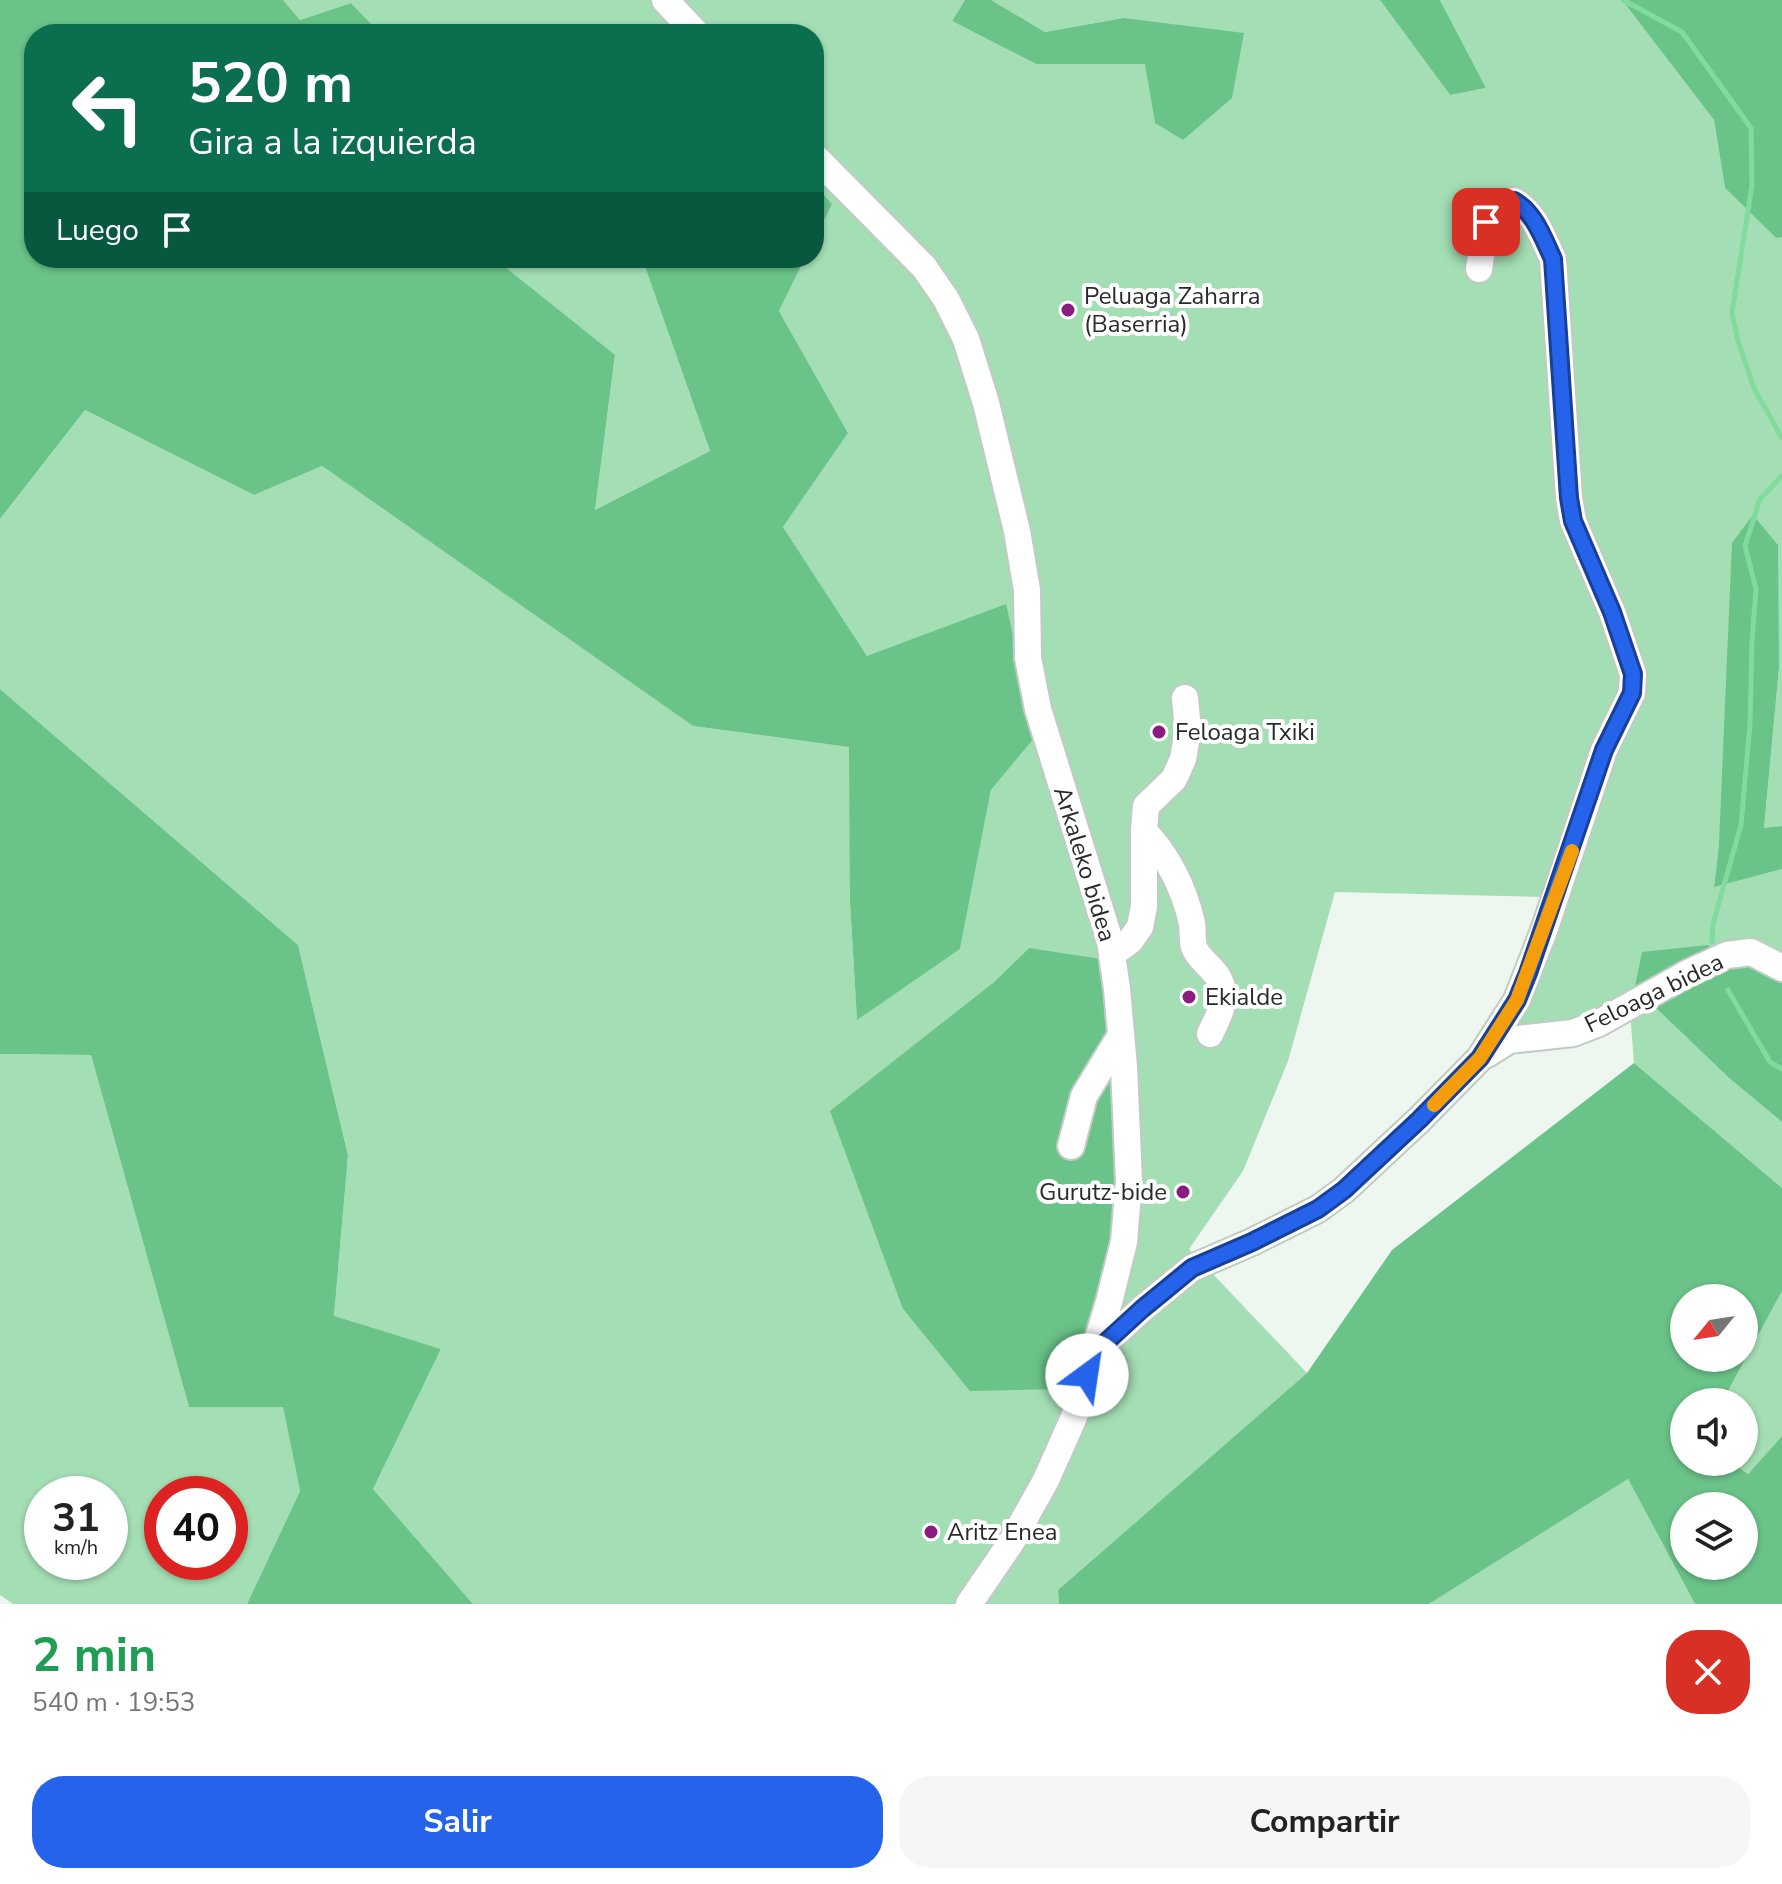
<!DOCTYPE html>
<html lang="es">
<head>
<meta charset="utf-8">
<style>
  :root { --surface:#fff; --page:#f6f6f6; --text:#222; --muted:#767676; --accent:#2563eb }
  body { margin:0; font-family:"Nunito Sans",sans-serif; background:var(--page); color:var(--text); height:100vh; display:flex; flex-direction:column; font-size:30px; white-space:nowrap }
  * { box-sizing:border-box; margin:0 }
  p { font-size:26px; color:var(--muted) }
  .icon { flex:none; width:44px; height:44px; fill:none; stroke:currentColor; stroke-width:2; stroke-linecap:round; stroke-linejoin:round }
  .map { position:relative; height:1604px; overflow:hidden }
  .details { display:flex; flex-direction:column; background:var(--surface); flex:1 }
  .details>* { flex:none }
  .guide { position:absolute; left:24px; top:24px; width:800px; height:244px; border-radius:32px; box-shadow:0 2px 6px #0004; background:#0b6e4f; color:#fff; overflow:hidden }
  .needle { width:52px; rotate:240deg }
  .tools { position:absolute; left:1670px; top:1284px; display:grid; gap:16px }
  .tools a { display:grid; place-items:center; width:88px; height:88px; border-radius:50%; background:var(--surface); box-shadow:0 2px 6px #0004; font-size:40px }
  .speed { position:absolute; left:24px; top:1476px; display:flex; gap:16px; font-size:40px; font-weight:700; text-align:center }
  .speed>* { display:grid; place-content:center; width:104px; height:104px; border-radius:50%; background:var(--surface); box-shadow:0 2px 6px #0004; line-height:1 }
  .speed small { font-size:20px; font-weight:400 }
  .speed .limit { border:12px solid #d22; background:#fff; color:#111 }
  .pin { position:absolute; display:grid; place-items:center; width:68px; height:68px; color:#fff; margin:-34px; border-radius:16px; box-shadow:0 4px 12px #0006 }
  .me { position:absolute; width:88px; margin:-44px; rotate:31deg; stroke-linejoin:round; filter:drop-shadow(0 0 6px #0008) }
  .turn { display:flex; align-items:center; gap:28px; height:168px; padding:0 32px; font-size:36px }
  .turn .icon { width:104px; height:104px; stroke-width:2.5 }
  .turn b { display:block; font-size:56px; line-height:68px }
  .then { display:flex; align-items:center; height:76px; padding:0 32px; background:#0003; gap:16px; font-size:30px }
  .round { display:grid; place-items:center; flex:none; width:84px; height:84px; border-radius:32px; background:var(--page) }
  .headline { display:flex; align-items:center; justify-content:space-between; height:136px; padding:0 32px }
  h1 { font-size:48px; font-weight:700; line-height:60px; color:#1e9e55 }
  .action { display:flex; gap:16px; margin-top:auto; padding:16px 32px }
  .action a { flex:1; height:92px; border-radius:32px; background:var(--accent); color:#fff; font-size:32px; font-weight:700; line-height:92px; text-align:center }
  .action a+a { background:var(--page); color:var(--text) }
  .map>svg:first-child { display:block }
  .green { fill:#a4deb4; fill-rule:evenodd }
  .forest { fill:#6ac388; fill-rule:evenodd }
  .lines { fill:none; stroke-linecap:round; stroke-linejoin:round }
  .stream { stroke:#81db9e; stroke-width:5 }
  .minor-casing { stroke:#c2cac4; stroke-width:30 }
  .minor { stroke:#fff; stroke-width:26 }
  .route-casing { stroke:#184099; stroke-width:20 }
  .route { stroke:#2563eb; stroke-width:14 }
  .slow { stroke:#f59e0b; stroke-width:14 }
  .poi-dot { fill:#8c1d80; stroke:#fff; stroke-width:3 }
  .labels { text-anchor:middle; dominant-baseline:central; stroke-width:8; stroke-linejoin:round; paint-order:stroke }
  .poi-label { font-size:24px; fill:#282b29; stroke:#fff; text-anchor:start }
  .street-label { font-size:24px; fill:#282b29; stroke:#fff }
</style>
</head>
<body>
<div class="map">
<svg width="1782" height="1604" viewBox="0 0 1782 1604">
  <rect width="100%" height="100%" fill="#edf6ef"/>
  <g class="green">
    <path d="M 283,0 L 965,0 L 952,21 L 1036,64 L 1146,64 L 1155,123 L 1183,139 L 1123,18 L 1045,32 L 991,0 L 1380,0 L 1450,95 L 1486,88 L 1440,0 L 1622,0 L 1714,120 L 1725,188 L 1776,238 L 1782,237 L 1782,826 L 1764,829 L 1779,668 L 1719,844 L 1714,886 L 1782,869 L 1782,982 L 1708,945 L 1631,1010 L 1657,1009 L 1729,1078 L 1782,1122 L 1782,1188 L 1634,1063 L 1630,1011 L 1493,1046 L 1545,897 L 1335,892 L 1288,1061 L 1243,1171 L 1189,1249 L 1307,1373 L 1058,1590 L 1059,1604 L 473,1604 L 373,1489 L 441,1349 L 334,1317 L 348,1154 L 298,945 L 0,689 L 0,519 L 85,410 L 254,495 L 322,466 L 693,726 L 850,747 L 850,902 L 857,1019 L 960,949 L 991,790 L 1036,736 L 867,656 L 783,527 L 848,433 L 779,311 L 805,258 L 814,258 L 814,241 L 832,204 L 814,184 L 814,34 L 381,34 L 351,3 L 300,20 ZM 1029,948 L 1069,1389 L 970,1390 L 903,1309 L 993,983 Z"/>
    <path d="M 494,258 L 642,258 L 710,451 L 595,510 L 615,356 Z"/>
    <path d="M 0,1054 L 91,1055 L 189,1407 L 283,1407 L 300,1491 L 247,1604 L 13,1604 L 0,1595 ZM 42,1494 L 110,1494 L 110,1562 L 42,1562 ZM 162,1494 L 230,1494 L 230,1562 L 162,1562 Z"/>
    <path d="M 1782,1291 L 1782,1436 L 1748,1474 L 1731,1462 L 1744,1462 L 1744,1402 L 1722,1402 Z"/>
    <path d="M 1628,1479 L 1695,1604 L 1429,1604 Z"/>
  </g>
  <g class="forest">
    <path d="M 0,0 L 283,0 L 300,20 L 351,3 L 381,34 L 34,34 L 34,258 L 494,258 L 615,355 L 595,510 L 710,451 L 642,258 L 805,258 L 779,311 L 848,433 L 783,527 L 867,656 L 1006,604 L 1036,736 L 991,790 L 960,949 L 857,1020 L 850,902 L 849,747 L 693,726 L 322,466 L 254,495 L 85,410 L 0,519 Z"/>
    <path d="M 965,0 L 991,0 L 1045,32 L 1123,18 L 1244,33 L 1232,98 L 1183,140 L 1155,123 L 1145,64 L 1036,64 L 952,21 Z"/>
    <path d="M 1380,0 L 1440,0 L 1486,88 L 1450,95 Z"/>
    <path d="M 1622,0 L 1782,0 L 1782,237 L 1776,238 L 1725,188 L 1714,120 Z"/>
    <path d="M 814,184 L 832,204 L 814,241 Z"/>
    <path d="M 1753,515 L 1778,545 L 1779,668 L 1764,828 L 1782,826 L 1782,869 L 1714,887 L 1719,844 L 1732,543 Z"/>
    <path d="M 0,689 L 298,945 L 348,1155 L 334,1316 L 441,1349 L 373,1489 L 473,1604 L 247,1604 L 300,1491 L 283,1407 L 189,1407 L 91,1055 L 0,1054 Z"/>
    <path d="M 1708,945 L 1782,982 L 1782,1122 L 1729,1078 L 1657,1009 L 1630,1011 L 1642,952 Z"/>
    <path d="M 1029,948 L 1101,959 L 1115,1075 L 1122,1264 L 1069,1389 L 970,1391 L 903,1309 L 830,1111 L 993,983 Z"/>
    <path d="M 1634,1063 L 1782,1188 L 1782,1291 L 1722,1402 L 1684,1402 L 1684,1462 L 1731,1462 L 1748,1474 L 1782,1436 L 1782,1604 L 1695,1604 L 1628,1479 L 1429,1604 L 1059,1604 L 1058,1590 L 1307,1373 L 1392,1250 ZM 1684,1298 L 1744,1298 L 1744,1358 L 1684,1358 ZM 1684,1506 L 1744,1506 L 1744,1566 L 1684,1566 Z"/>
  </g>
  <g class="lines">
    <g class="stream">
      <path d="M 1623,0 L 1682,32 L 1751,128 L 1752,185 L 1732,313 L 1738,341 L 1754,388 L 1782,438"/>
      <path d="M 1712,942 L 1713,924 L 1741,825 L 1750,724 L 1752,641 L 1756,589 L 1745,546 L 1760,499 L 1782,476"/>
      <path d="M 1728,990 L 1770,1062 L 1782,1069"/>
    </g>
    <g class="minor-casing">
      <g id="minor">
        <path d="M 665,0 L 697,34"/>
        <path d="M 814,156 L 924,267 L 946,299 L 966,339 L 986,403 L 1017,531 L 1027,590 L 1028,658 L 1038,709 L 1110,941 L 1117,989 L 1124,1067 L 1129,1181 L 1124,1242 L 1109,1302 L 1074,1417 L 1046,1480 L 1012,1541 L 969,1604"/>
        <path d="M 1144,831 C 1168,856 1184,889 1192,923 C 1193,930 1192,940 1194,947 C 1200,964 1221,969 1223,993 C 1224,1008 1216,1021 1210,1034"/>
        <path d="M 1112,954 L 1130,941 L 1140,927 L 1144,906 L 1144,831 L 1146,806 L 1174,779 L 1183,759 L 1188,730 L 1185,698"/>
        <path d="M 1487,1054 L 1509,1040 L 1573,1033 L 1599,1023 L 1688,973 L 1727,955 L 1751,952 L 1782,968"/>
        <path d="M 1071,1146 L 1084,1096 L 1121,1035"/>
        <path d="M 1094,1353 L 1142,1309 L 1192,1268 L 1252,1242 L 1318,1209 L 1344,1190 L 1419,1120 L 1480,1058 L 1517,1000 L 1545,928 L 1604,750 L 1632,693 L 1633,674 L 1612,612 L 1573,521 L 1569,498 L 1553,259 C 1543,238 1535,213 1514,201 L 1491,211 L 1486,222 L 1479,269"/>
      </g>
    </g>
    <use href="#minor" class="minor"/>
  </g>
  <g class="lines">
    <g class="route-casing">
      <path id="route" d="M 1087,1375 L 1094,1353 L 1142,1309 L 1192,1268 L 1252,1242 L 1318,1209 L 1344,1190 L 1419,1120 L 1480,1058 L 1517,1000 L 1528,973 L 1604,750 L 1632,693 L 1633,674 L 1612,612 L 1573,521 L 1569,498 L 1553,259 C 1543,238 1535,213 1514,201 C 1500,205 1492,208 1486,222"/>
    </g>
    <use href="#route" class="route"/>
    <path class="slow" d="M 1434,1105 L 1480,1058 L 1517,1000 L 1572,851"/>
  </g>
  <g class="poi-dot">
    <circle cx="1068" cy="310" r="8"/>
    <circle cx="1159" cy="732" r="8"/>
    <circle cx="1189" cy="997" r="8"/>
    <circle cx="1183" cy="1192" r="8"/>
    <circle cx="931" cy="1532" r="8"/>
  </g>
  <g class="labels">
    <g class="poi-label">
      <text x="1084" y="296">Peluaga Zaharra<tspan x="1084" dy="28">(Baserria)</tspan></text>
      <text x="1175" y="732">Feloaga Txiki</text>
      <text x="1205" y="997">Ekialde</text>
      <text x="1167" y="1192" text-anchor="end">Gurutz-bide</text>
      <text x="947" y="1532">Aritz Enea</text>
    </g>
    <g class="street-label">
      <text transform="translate(1085 864) rotate(73)">Arkaleko bidea</text>
      <text transform="translate(1654 993) rotate(-26)">Feloaga bidea</text>
    </g>
  </g>
</svg>
<div class="tools">
<a><svg class="needle" viewBox="-14 -14 28 28"><path d="M0-13l5 13h-10z" fill="#e53935"/><path d="M0 13l5-13h-10z" fill="#767676"/></svg></a>
<a><svg class="icon" aria-label="sound" viewBox="0 0 24 24"><path d="M4 9h4l5-4v14l-5-4H4zM17 9q2 3 0 6"/></svg></a>
<a><svg class="icon" aria-label="layers" viewBox="0 0 24 24"><path d="M12 4l9 5-9 5-9-5zM3 14l9 5 9-5"/></svg></a>
</div>
<div class="speed"><div>31<small>km/h</small></div><div class="limit">40</div></div>
<div class="pin" style="left:1486px;top:222px;background:#d93025"><svg class="icon" aria-label="arrive" viewBox="0 0 24 24"><path d="M6 21V4h12l-3 4 3 4H6"/></svg></div>
<svg class="me" style="left:1087px;top:1375px" viewBox="-20 -20 40 40"><circle r="19" fill="#fff"/><path d="M0-13L10 11 0 6-10 11z" fill="#2563eb"/></svg>
<div class="guide">
<div class="turn"><svg class="icon" aria-label="left" viewBox="0 0 24 24"><path d="M17 20v-9H6M10 6l-5 5 5 5"/></svg><div><b>520 m</b>Gira a la izquierda</div></div>
<div class="then">Luego<svg class="icon" aria-label="arrive" viewBox="0 0 24 24"><path d="M6 21V4h12l-3 4 3 4H6"/></svg></div>
</div>
</div>
<section class="details">
<div class="headline"><div><h1>2 min</h1><p>540 m · 19:53</p></div><a class="round" style="background:#d93025;color:#fff"><svg class="icon" aria-label="close" viewBox="0 0 24 24"><path d="M6 6l12 12M18 6L6 18"/></svg></a></div>
<div class="action"><a>Salir</a><a>Compartir</a></div>
</section>
</body>
</html>
